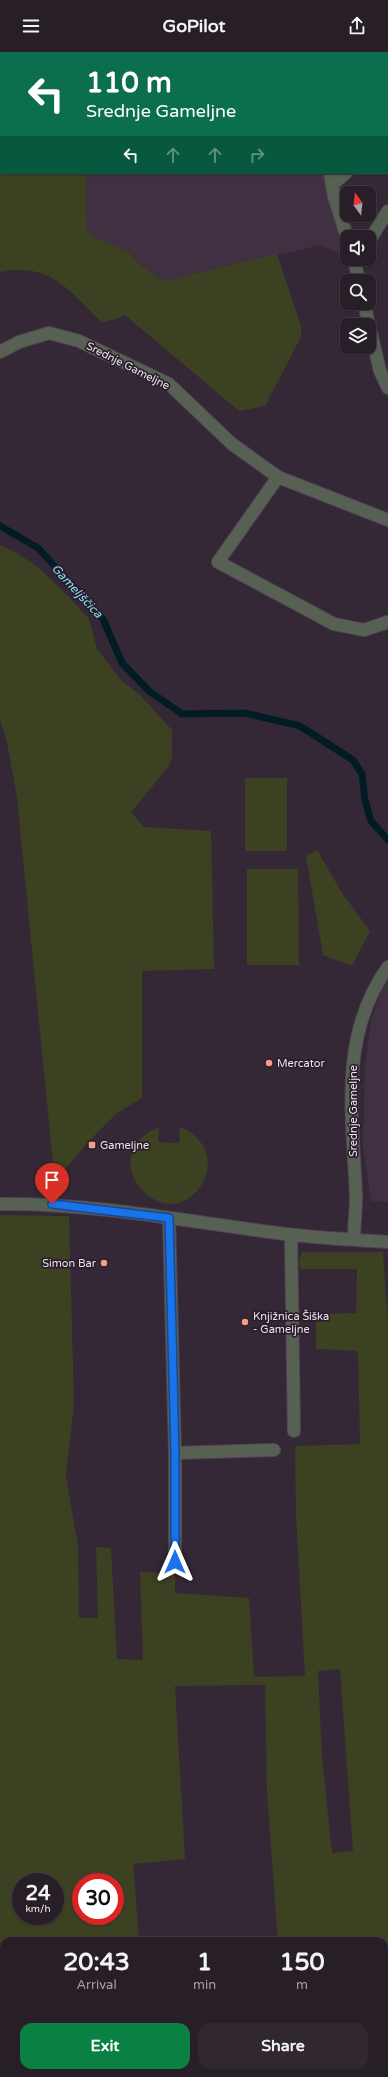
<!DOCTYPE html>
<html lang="en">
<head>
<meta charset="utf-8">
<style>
  :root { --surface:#281e28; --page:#302730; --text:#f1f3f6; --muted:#a5a2a8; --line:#443c45; --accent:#0b8043 }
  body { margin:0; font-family:"Varela Round",sans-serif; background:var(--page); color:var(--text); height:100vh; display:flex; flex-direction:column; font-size:15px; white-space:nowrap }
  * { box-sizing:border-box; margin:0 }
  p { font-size:13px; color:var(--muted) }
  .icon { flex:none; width:22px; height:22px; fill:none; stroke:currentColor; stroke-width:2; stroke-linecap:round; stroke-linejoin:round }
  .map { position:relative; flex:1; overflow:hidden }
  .drawer { position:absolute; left:0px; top:1885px; width:388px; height:140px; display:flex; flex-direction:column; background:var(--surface); border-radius:12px 12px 0 0; box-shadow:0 1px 3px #0004,0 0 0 1px var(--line) }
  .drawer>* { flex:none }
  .banner { position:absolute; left:0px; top:0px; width:388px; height:122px; box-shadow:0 1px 3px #0004,0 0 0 1px var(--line); background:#0b6e4f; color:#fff; overflow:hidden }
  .needle { width:26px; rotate:345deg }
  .fabs { position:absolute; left:340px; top:134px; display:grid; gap:8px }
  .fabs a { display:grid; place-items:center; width:36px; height:36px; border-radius:8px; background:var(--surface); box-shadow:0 1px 3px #0004,0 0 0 1px var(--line); font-size:20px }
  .speed { position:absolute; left:12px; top:1821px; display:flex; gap:8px; font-size:20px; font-weight:700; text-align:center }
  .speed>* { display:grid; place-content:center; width:52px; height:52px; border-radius:50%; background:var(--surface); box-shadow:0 1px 3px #0004,0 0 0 1px var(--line); line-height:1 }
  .speed small { font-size:10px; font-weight:400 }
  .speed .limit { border:6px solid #d22; background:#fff; color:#111 }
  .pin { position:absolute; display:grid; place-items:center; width:34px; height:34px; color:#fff; margin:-41px -17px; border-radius:50% 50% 50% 0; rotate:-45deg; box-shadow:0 0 4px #0007 }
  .pin .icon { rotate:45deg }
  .me { position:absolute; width:44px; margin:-22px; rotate:0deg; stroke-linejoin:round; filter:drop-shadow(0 0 3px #0008) }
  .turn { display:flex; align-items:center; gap:14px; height:84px; padding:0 20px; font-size:18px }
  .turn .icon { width:52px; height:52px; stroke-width:2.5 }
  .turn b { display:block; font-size:28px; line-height:34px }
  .lanes { display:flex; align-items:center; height:38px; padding:0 20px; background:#0003; justify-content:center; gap:20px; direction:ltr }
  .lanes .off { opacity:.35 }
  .eta { display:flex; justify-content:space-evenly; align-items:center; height:68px; text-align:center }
  .eta b { font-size:24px; font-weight:700; line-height:28px }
  .button { display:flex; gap:8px; margin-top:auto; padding:8px 20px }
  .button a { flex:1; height:46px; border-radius:12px; background:var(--accent); color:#fff; font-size:16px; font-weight:700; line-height:46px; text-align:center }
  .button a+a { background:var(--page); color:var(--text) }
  header { display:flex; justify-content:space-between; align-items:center; height:52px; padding:0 20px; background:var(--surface); font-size:18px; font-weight:700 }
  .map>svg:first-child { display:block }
  .built { fill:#412f42 }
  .green { fill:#3b4121; fill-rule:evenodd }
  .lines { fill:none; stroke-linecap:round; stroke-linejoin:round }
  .stream { stroke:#011c22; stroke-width:7 }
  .minor-casing { stroke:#524653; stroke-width:14 }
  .minor { stroke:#576153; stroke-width:12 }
  .route-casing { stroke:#114b97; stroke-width:10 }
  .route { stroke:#1a73e8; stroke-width:7 }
  .poi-dot { fill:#f49e88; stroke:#2b1e2c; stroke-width:1.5 }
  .labels { text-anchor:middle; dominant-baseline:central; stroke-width:3.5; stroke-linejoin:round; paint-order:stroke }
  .street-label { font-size:11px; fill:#ebe2ec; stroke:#2b1e2c }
  .poi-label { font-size:11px; fill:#ebe2ec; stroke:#2b1e2c; text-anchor:start }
  .water-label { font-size:12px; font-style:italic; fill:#87def3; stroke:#2b1e2c }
</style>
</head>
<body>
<header><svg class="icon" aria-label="menu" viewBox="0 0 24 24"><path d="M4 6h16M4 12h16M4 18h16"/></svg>GoPilot<svg class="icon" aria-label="share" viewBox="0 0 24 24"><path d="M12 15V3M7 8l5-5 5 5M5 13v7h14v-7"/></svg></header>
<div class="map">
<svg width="388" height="2025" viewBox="0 0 388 2025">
  <rect width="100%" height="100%" fill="#352836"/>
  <g class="built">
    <path d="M 0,0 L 315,0 L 315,1 L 1,1 L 1,14 Z"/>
    <path d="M 86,121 L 338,121 L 347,154 L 347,163 L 349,163 L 355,185 L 347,185 L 347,203 L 345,205 L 321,193 L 162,229 L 140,212 L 128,199 L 94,185 L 87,177 Z"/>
    <path d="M 388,929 L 388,1150 L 371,1149 L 363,1094 L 365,1013 L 371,968 L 382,937 Z"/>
  </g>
  <g class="green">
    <path d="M 0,14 L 1,121 L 86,121 L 87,177 L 94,185 L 128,199 L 140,212 L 162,229 L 277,202 L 301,274 L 301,285 L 265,354 L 239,359 L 125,263 L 117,267 L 102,270 C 68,238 51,210 0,220 Z"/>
    <path d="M 0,493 L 17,501 L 39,516 L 70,546 L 89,567 L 97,597 L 121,628 L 140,643 L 172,678 L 172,706 L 169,714 L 131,760 L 144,775 L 211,779 L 214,917 L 142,919 L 142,1046 L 117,1061 L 92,1086 L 64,1118 L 58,1132 L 55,1132 L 17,745 L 7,690 L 0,667 Z"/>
    <rect x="245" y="726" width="42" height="73"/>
    <path d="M 317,798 L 342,841 L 370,879 L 352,914 L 323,903 L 306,804 Z"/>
    <path d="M 247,817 L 298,817 L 299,913 L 247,913 Z"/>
    <path d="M 159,1075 L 158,1090 L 179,1091 L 180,1075 C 191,1079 200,1087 205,1097 C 210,1108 208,1122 202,1132 C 167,1190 88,1105 159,1075 Z"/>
    <path d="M 0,1163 L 69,1164 L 74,1351 L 66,1424 L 78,1494 L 79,1566 L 98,1566 L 96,1495 L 111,1496 L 117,1607 L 143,1608 L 140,1520 L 175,1521 L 175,1541 L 249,1546 L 254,1625 L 305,1624 L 296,1463 L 295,1394 L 360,1392 L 358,1299 L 316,1297 L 316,1262 L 356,1261 L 357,1217 L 301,1217 L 299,1209 L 302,1200 L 383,1200 L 388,1271 L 388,2025 L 287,2025 L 287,2021 L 384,2021 L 384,1889 L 278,1889 L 267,1740 L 265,1633 L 175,1634 L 185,1807 L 133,1812 L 139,1889 L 4,1889 L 4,2021 L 150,2021 L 151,2025 L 0,2025 ZM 340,1617 L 353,1799 L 332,1801 L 322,1705 L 318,1619 ZM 21,1830 L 55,1830 L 55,1864 L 21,1864 ZM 81,1830 L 115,1830 L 115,1864 L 81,1864 Z"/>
  </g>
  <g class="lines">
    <path class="stream" d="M 0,474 L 38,496 L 103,567 L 122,611 L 149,639 L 182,662 L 245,661 L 300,674 L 353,708 L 362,722 L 365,748 L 371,769 L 388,788"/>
    <g class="minor-casing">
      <g id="minor">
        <path d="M 308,0 L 308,1"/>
        <path d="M 387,57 L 388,56"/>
        <path d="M 330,121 L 334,144 L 347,186"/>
        <path d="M 333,132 L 346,121"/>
        <path d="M 369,189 L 388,159"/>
        <path d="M 354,207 L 359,229"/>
        <path d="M 364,251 L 380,319 L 388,336"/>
        <path d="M 0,300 L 19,290 L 49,281 L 79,289 L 169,332 L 232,392 L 278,425 L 388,468"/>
        <path d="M 278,425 L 218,510 L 334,572 L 364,578 L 388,570"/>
        <path d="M 0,1152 C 91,1151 180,1168 270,1180 C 309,1186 349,1187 388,1190"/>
        <path d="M 169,1166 L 175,1401 L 175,1510"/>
        <path d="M 291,1183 L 294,1379"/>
        <path d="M 354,1187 C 354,1173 356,1159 356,1145 C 353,1065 338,984 388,915"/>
        <path d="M 175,1401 L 274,1398"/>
      </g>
    </g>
    <use href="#minor" class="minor"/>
  </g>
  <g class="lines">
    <g class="route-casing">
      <path id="route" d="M 52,1152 L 169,1166 L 175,1401 L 175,1510"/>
    </g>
    <use href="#route" class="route"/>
  </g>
  <g class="poi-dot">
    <circle cx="269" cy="1011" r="4"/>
    <rect x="88" y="1089" width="8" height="8" rx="2"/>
    <circle cx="104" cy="1211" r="4"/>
    <circle cx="245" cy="1270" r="4"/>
  </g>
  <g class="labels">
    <g class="street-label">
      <text transform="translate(128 314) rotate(27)">Srednje Gameljne</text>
      <text transform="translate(353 1059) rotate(-90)">Srednje Gameljne</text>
    </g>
    <g class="poi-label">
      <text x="277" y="1011">Mercator</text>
      <text x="100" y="1093">Gameljne</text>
      <text x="96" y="1211" text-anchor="end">Simon Bar</text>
      <text x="253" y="1264">Knjižnica Šiška<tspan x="253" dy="13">- Gameljne</tspan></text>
    </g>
    <g class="water-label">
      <text transform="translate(77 539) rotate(47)">Gameljščica</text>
    </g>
  </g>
</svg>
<div class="fabs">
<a><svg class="needle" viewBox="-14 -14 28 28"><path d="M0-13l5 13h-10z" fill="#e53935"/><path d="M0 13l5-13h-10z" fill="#a5a2a8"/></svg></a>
<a><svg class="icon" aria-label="sound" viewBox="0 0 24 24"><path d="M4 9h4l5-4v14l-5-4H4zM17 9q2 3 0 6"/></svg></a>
<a><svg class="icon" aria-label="search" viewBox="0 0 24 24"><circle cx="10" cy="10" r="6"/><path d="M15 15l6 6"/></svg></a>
<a><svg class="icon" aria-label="layers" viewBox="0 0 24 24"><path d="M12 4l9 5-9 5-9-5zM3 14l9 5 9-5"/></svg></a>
</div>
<div class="speed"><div>24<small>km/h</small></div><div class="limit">30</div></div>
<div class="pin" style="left:52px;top:1152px;background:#d93025"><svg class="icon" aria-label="arrive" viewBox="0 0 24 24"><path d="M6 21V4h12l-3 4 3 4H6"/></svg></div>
<svg class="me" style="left:175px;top:1510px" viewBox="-20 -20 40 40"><path d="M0-17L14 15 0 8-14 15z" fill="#1a73e8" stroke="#fff" stroke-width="4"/></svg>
<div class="banner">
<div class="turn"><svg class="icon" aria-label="left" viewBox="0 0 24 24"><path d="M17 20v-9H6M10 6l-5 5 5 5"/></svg><div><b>110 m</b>Srednje Gameljne</div></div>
<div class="lanes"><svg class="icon" aria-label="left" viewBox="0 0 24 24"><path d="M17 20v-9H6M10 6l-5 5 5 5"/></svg><svg class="icon off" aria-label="ahead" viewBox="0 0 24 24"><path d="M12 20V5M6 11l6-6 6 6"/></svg><svg class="icon off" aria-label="ahead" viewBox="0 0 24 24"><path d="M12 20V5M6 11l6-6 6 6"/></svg><svg class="icon off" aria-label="right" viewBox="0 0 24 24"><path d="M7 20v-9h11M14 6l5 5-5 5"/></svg></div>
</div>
<section class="drawer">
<div class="eta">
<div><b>20:43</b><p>Arrival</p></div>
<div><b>1</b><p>min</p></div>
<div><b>150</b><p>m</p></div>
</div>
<div class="button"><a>Exit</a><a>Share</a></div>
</section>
</div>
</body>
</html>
